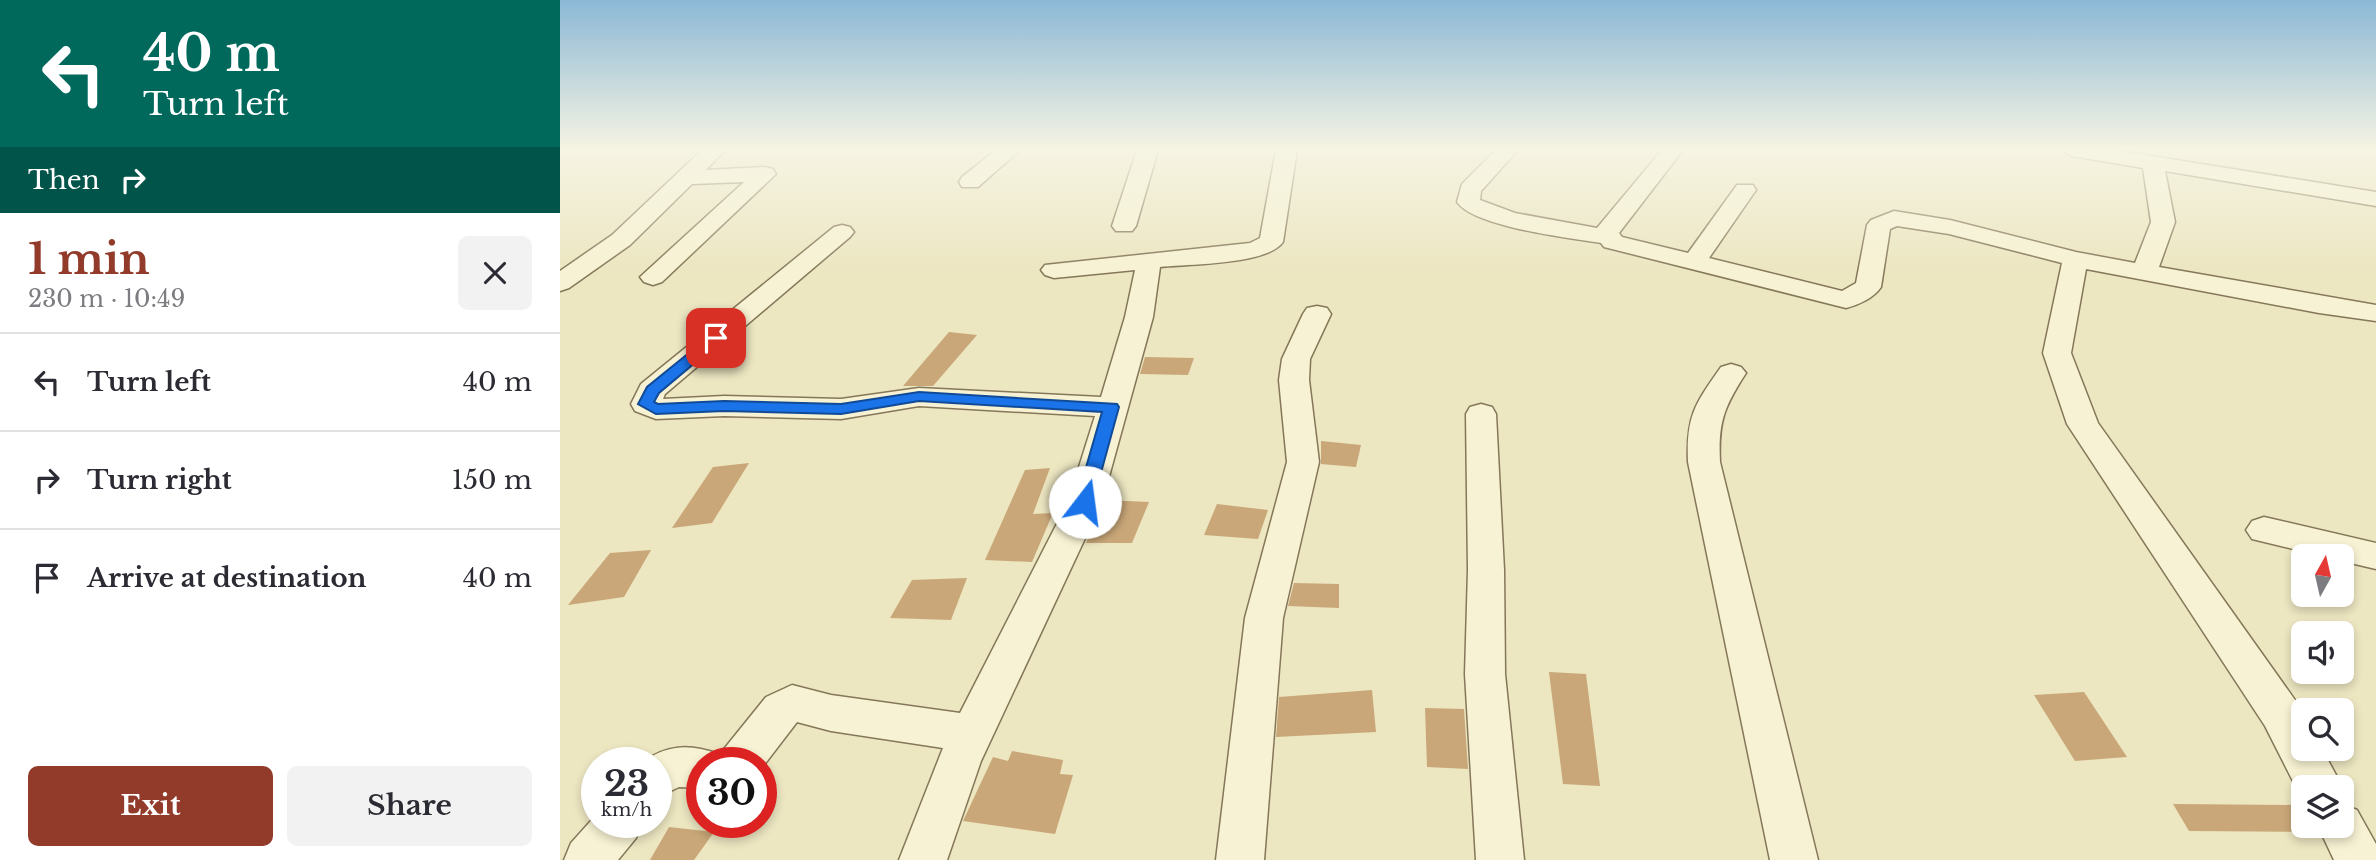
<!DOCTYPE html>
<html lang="en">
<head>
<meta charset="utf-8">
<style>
  :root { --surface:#fff; --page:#f2f2f3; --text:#2b2b33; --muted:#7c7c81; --line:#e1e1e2; --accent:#923b2b }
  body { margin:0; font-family:"Libre Baskerville",serif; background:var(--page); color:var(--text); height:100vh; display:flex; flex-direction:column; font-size:26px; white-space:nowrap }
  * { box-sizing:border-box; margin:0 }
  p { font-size:23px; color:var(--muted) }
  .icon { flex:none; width:38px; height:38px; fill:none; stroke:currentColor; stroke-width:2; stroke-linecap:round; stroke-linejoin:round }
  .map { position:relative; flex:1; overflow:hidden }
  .panel { display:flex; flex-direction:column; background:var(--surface); width:560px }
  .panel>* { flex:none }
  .banner { background:#00695c; color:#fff; overflow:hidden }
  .needle { width:46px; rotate:8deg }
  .buttons { position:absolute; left:1731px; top:544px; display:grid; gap:14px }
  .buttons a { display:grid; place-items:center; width:63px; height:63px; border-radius:10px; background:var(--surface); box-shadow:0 4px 10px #0003; font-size:35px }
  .speed { position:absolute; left:21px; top:747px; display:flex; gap:14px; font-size:35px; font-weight:700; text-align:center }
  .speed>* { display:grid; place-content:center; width:91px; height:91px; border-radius:50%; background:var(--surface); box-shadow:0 4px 10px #0003; line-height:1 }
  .speed small { font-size:18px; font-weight:400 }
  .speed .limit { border:10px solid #d22; background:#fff; color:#111 }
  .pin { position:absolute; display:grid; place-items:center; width:60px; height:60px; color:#fff; margin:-30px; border-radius:14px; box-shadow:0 4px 10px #0006 }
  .me { position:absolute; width:77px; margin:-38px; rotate:15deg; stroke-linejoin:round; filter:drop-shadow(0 0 5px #0008) }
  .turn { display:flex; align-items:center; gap:24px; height:147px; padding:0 28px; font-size:32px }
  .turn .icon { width:91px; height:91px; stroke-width:2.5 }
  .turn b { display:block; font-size:49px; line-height:60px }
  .then { display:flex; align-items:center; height:66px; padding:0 28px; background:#0003; gap:14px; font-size:26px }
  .round { display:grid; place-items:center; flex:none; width:74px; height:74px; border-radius:10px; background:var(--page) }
  .head { display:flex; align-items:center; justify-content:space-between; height:119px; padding:0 28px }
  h1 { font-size:42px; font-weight:700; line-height:52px; color:var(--accent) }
  .action { display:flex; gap:14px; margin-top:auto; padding:14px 28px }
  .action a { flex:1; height:80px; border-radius:10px; background:var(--accent); color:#fff; font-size:28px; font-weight:700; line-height:80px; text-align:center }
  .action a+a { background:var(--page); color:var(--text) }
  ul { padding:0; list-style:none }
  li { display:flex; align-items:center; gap:21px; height:98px; padding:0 28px; border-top:2px solid var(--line) }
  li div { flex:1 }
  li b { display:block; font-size:26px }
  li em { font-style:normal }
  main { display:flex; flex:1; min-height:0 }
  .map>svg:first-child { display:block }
  .building { fill:#c9a778 }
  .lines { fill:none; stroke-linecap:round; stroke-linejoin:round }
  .minor-casing { stroke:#857759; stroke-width:3 }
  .minor { fill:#f7f2d3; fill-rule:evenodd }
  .route { fill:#1a73e8; stroke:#114b97; stroke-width:2 }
</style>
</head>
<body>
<main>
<section class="panel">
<div class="banner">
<div class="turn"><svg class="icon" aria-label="left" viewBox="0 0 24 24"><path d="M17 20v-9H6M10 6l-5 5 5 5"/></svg><div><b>40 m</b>Turn left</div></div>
<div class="then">Then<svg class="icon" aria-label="right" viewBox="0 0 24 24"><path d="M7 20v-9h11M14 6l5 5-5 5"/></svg></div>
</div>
<div class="head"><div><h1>1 min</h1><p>230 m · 10:49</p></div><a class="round"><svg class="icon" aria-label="close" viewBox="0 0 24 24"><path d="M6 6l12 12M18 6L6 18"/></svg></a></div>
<ul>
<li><svg class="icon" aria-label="left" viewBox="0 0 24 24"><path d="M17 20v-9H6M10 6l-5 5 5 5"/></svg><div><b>Turn left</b></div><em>40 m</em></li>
<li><svg class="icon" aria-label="right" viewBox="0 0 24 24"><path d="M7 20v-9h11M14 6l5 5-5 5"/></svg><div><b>Turn right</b></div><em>150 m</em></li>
<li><svg class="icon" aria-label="arrive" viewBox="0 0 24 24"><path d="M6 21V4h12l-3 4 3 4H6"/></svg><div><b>Arrive at destination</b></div><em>40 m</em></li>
</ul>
<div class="action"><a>Exit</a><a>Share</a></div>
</section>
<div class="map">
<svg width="1816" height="860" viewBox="0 0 1816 860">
  <rect width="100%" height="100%" fill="#ece6c1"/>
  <g class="building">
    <path d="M 389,332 L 417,335 L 373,386 L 343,386 Z"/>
    <path d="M 585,357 L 634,358 L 628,375 L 580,374 Z"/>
    <path d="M 761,441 L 801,445 L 796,467 L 761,464 Z"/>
    <path d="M 189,463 L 152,523 L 112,528 L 153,467 Z"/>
    <path d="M 490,468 L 473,514 L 493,513 L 472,562 L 425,560 L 465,470 Z"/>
    <path d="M 545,500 L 589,502 L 572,543 L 526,543 Z"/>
    <path d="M 657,504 L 708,510 L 698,539 L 644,535 Z"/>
    <path d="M 91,550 L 64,597 L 8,605 L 50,553 Z"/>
    <path d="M 407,578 L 391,620 L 330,618 L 352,580 Z"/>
    <path d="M 734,583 L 779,584 L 779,608 L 728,606 Z"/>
    <path d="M 989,672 L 1026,674 L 1040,786 L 1003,784 Z"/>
    <path d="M 812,690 L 816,732 L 716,737 L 719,697 Z"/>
    <path d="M 1524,692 L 1567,757 L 1515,761 L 1474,695 Z"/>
    <path d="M 865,708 L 904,709 L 908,769 L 867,767 Z"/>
    <path d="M 452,751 L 503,760 L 500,774 L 513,775 L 495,834 L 403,821 L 433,757 L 448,761 Z"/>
    <path d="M 1613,804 L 1743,805 L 1743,832 L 1629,831 Z"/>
    <path d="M 109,827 L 154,832 L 134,860 L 90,860 Z"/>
  </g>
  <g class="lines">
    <g class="minor-casing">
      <g id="minor">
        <path d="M 142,150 L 165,150 L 146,170 L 205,167 L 213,169 L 216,174 L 102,282 L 93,285 L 84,282 L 80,277 L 184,182 L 132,184 L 70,245 L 9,288 L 0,291 L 0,271 L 52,235 Z"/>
        <path d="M 436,150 L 460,150 L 418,187 L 402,187 L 399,182 L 402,177 Z"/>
        <path d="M 577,150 L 598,150 L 576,226 L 572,231 L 556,231 L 552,226 Z"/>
        <path d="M 716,150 L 737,150 L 723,242 C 707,265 628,264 600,267 L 593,317 L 542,502 L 421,761 L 387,860 L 339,860 L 383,748 L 271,731 L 237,722 L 201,769 L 201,763 L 142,763 L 142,788 L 119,787 L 96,798 L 96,763 L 81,763 C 106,745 129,743 158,754 L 160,759 L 164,749 L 206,697 L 232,685 L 271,695 L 400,713 L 508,502 L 535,416 L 359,406 L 281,419 L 164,416 L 96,419 L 75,411 L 71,404 L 81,384 L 274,227 L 282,225 L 290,227 L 294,232 L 290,237 L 105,394 L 103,399 L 164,396 L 281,399 L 359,388 L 541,397 L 565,317 L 575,270 L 494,278 L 485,275 L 481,270 L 485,265 L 690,243 L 700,238 Z"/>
        <path d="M 936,150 L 958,150 L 921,191 L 920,200 L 955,213 L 1037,228 L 1102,150 L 1123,150 L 1059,233 L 1062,237 L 1128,253 L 1177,185 L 1193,185 L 1196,190 L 1149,258 L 1282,291 L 1296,283 L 1307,225 L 1311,220 L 1334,211 L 1390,220 L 1516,252 L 1575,263 L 1591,222 L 1583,168 L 1512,156 L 1502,150 L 1554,150 L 1816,192 L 1816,206 L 1605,171 L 1615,222 L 1599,267 L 1816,305 L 1816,321 L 1759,313 L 1526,269 L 1511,353 L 1538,423 L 1735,700 L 1743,714 L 1743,749 L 1762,749 L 1783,788 L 1782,790 L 1782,788 L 1743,788 L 1743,801 L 1705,726 L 1507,424 L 1483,353 L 1502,263 L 1389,234 L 1337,226 L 1330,229 L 1321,287 C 1314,298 1298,305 1286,308 L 1044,247 L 1041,243 C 1010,238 914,227 897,202 L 902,184 Z"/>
        <path d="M 757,306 L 767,308 L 771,314 L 750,359 L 749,380 L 759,462 L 723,618 L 704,860 L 656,860 L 685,618 L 727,462 L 719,380 L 722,359 L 743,314 L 747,308 Z"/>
        <path d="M 1171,364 L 1181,367 L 1186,373 C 1164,407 1158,422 1160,462 L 1258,860 L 1210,860 L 1128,462 C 1126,416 1135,404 1161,367 Z"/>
        <path d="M 921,404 L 932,407 L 936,414 L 944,570 L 945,674 L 964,860 L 916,860 L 905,674 L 908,570 L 906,414 L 910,407 Z"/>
        <path d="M 1704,517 L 1816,543 L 1816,569 L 1782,561 L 1782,556 L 1762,556 L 1692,539 L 1686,530 L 1692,521 Z"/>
        <path d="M 1782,804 L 1797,810 L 1816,844 L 1816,860 L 1774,860 L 1758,826 L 1782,826 Z"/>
        <path d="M 37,814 L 37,822 L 83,822 L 76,838 L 58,860 L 4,860 L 11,843 Z"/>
      </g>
    </g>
    <use href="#minor" class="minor"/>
  </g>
  <linearGradient id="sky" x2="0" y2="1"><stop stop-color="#8cb8d6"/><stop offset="0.55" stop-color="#f6f4e3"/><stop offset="1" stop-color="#f6f4e3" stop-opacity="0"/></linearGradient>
  <rect width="1816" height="271" fill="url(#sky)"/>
  <path class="route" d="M 156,333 L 163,338 L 161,341 L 99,393 L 94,402 L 98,404 L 164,401 L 281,404 L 359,392 L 557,404 L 559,407 L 533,502 L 525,508 L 516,502 L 542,412 L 359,401 L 281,414 L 164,411 L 96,414 L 78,404 L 87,387 L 151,335 Z"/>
</svg>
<div class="buttons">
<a><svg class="needle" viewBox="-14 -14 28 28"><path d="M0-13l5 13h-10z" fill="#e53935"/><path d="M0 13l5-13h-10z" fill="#7c7c81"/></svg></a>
<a><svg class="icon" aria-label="sound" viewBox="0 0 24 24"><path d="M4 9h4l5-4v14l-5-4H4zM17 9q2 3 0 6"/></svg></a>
<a><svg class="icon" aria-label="search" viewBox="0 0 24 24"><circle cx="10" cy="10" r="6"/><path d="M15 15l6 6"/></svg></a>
<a><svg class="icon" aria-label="layers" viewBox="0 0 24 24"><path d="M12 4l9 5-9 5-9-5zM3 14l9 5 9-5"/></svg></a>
</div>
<div class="speed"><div>23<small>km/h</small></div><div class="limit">30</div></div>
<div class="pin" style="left:156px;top:338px;background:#d93025"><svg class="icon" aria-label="arrive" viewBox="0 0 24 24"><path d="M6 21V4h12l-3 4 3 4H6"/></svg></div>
<svg class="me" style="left:525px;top:502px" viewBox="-20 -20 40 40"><circle r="19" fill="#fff"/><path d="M0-13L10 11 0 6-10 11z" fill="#1a73e8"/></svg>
</div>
</main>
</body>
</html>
